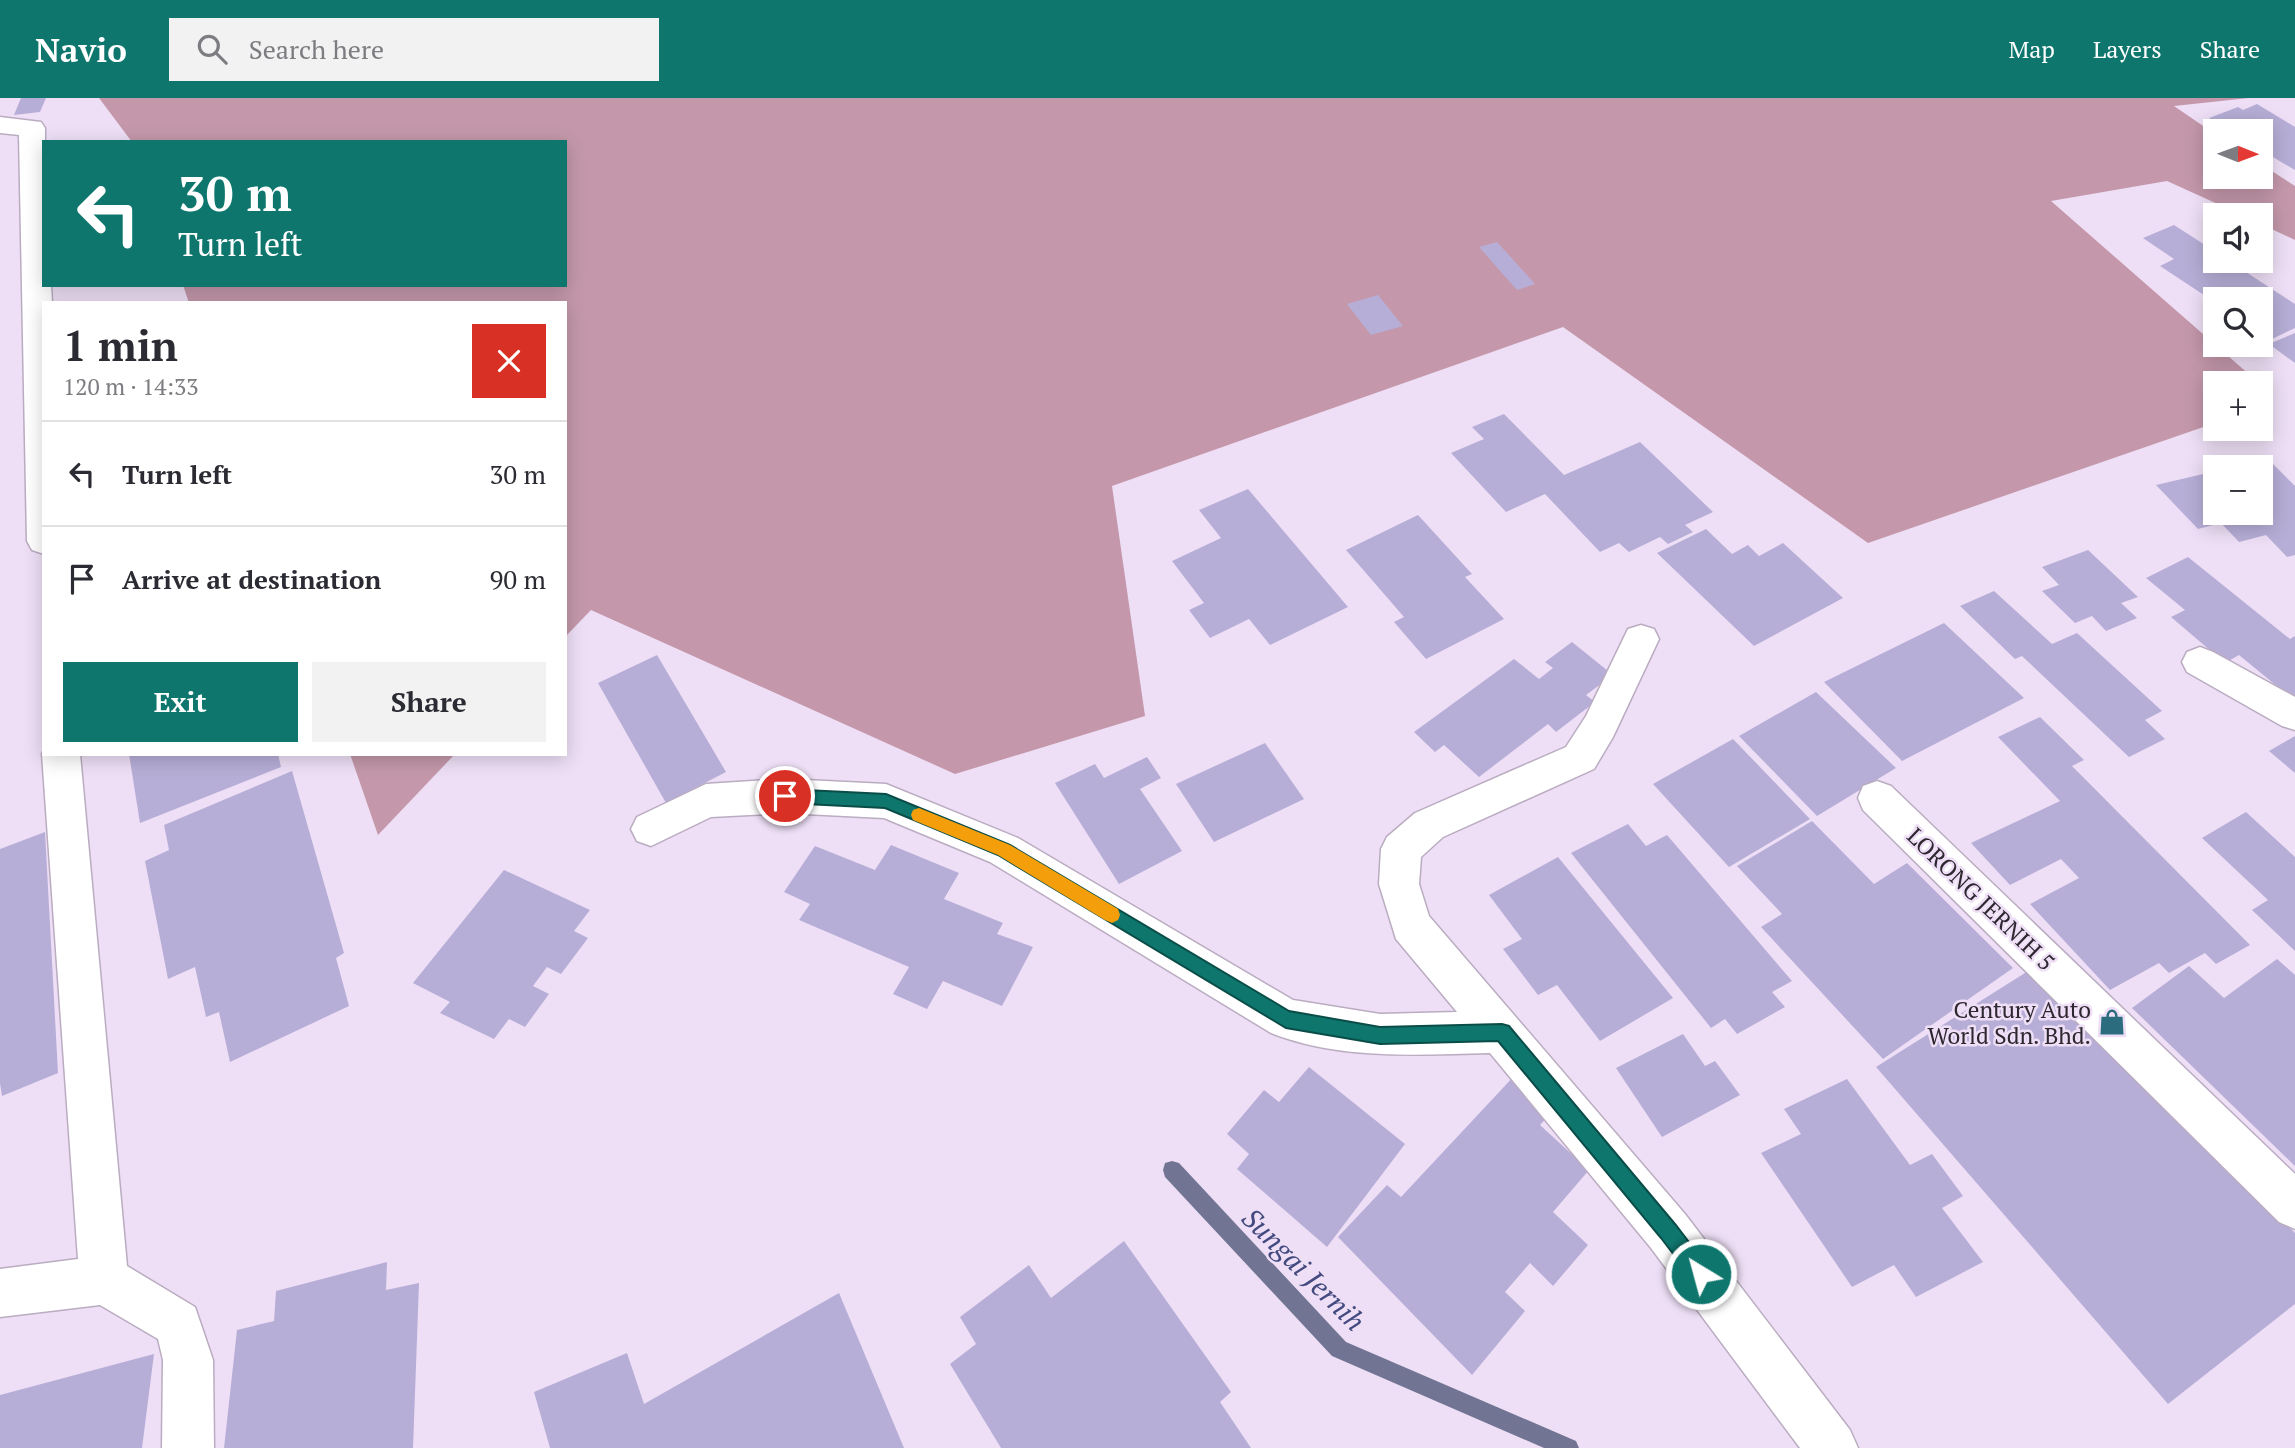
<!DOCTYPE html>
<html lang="en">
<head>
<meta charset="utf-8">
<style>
  :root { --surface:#fff; --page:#f2f2f3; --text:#2b2b33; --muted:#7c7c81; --line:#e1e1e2; --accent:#0f766e }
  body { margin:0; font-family:"PT Serif",serif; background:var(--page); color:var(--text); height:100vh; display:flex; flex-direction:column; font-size:26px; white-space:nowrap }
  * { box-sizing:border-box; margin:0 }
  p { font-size:23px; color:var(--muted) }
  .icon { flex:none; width:38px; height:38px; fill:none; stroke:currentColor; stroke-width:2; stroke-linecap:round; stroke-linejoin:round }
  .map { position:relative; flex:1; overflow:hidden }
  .sheet { position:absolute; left:42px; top:203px; width:525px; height:455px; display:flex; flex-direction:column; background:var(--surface); border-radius:0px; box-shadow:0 4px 18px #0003 }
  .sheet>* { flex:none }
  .banner { position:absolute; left:42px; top:42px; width:525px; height:147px; border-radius:0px; box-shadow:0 4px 18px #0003; background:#0f766e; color:#fff; overflow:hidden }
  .needle { width:46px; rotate:91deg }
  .fabs { position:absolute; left:2203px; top:21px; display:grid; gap:14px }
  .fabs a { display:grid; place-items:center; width:70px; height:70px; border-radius:0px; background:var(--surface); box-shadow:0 4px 18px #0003; font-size:35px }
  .pin { position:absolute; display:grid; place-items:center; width:60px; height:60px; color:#fff; margin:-30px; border:4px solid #fff; border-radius:50%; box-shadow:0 2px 7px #0007 }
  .me { position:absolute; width:77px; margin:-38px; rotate:323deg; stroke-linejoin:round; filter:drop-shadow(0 0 5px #0008) }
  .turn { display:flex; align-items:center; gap:24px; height:147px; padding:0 21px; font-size:32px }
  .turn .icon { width:91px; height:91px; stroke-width:2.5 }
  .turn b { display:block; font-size:49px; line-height:60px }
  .round { display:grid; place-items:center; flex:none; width:74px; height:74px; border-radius:0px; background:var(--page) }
  .head { display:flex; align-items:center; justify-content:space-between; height:119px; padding:0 21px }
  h1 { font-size:42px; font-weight:600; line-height:52px }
  .button { display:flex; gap:14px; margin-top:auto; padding:14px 21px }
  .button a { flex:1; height:80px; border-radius:0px; background:var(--accent); color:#fff; font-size:28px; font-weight:600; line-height:80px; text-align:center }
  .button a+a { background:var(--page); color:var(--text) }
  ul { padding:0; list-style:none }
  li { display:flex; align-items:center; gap:21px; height:105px; padding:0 21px; border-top:2px solid var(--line) }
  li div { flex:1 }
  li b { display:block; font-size:26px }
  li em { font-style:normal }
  header { display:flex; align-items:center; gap:42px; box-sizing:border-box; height:98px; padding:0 35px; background:var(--accent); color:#fff }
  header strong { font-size:33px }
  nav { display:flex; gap:38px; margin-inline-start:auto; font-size:24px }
  .search { width:490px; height:63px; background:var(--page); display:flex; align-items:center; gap:18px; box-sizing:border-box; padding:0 24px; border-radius:0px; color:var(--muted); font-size:26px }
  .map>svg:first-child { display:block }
  .forest { fill:#c498aa }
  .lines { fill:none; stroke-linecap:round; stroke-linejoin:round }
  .stream { fill:#717593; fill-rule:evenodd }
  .building { fill:#b7aed7 }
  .street-casing { stroke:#baacc1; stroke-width:3 }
  .street { fill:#fff; fill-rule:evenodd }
  .route { fill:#0f766e; stroke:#0a4d48; stroke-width:2 }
  .slow { fill:#f59e0b }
  .labels { text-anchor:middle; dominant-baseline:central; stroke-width:5; stroke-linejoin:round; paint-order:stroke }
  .street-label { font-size:23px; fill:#2d2730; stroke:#eedff6 }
  .poi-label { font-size:23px; fill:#2d2730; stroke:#eedff6; text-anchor:end }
  .near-water-label { font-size:28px; font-style:italic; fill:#434a7f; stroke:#eedff6 }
</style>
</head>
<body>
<header>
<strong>Navio</strong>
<div class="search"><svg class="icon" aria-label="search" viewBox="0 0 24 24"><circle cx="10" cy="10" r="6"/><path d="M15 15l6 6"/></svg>Search here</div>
<nav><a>Map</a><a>Layers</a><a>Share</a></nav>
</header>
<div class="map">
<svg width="2295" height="1350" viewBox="0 0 2295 1350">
  <rect width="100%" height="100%" fill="#eedff6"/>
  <g class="forest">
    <path d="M 99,0 L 2249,0 L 2174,8 L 2215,36 L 2216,79 L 2261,79 L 2261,66 L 2295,88 L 2295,142 L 2261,126 L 2261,117 L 2242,117 L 2167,83 L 2051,103 L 2259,285 L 2216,285 L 2215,325 L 1868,445 L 1563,229 L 1112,388 L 1145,618 L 955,676 L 591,512 L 565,539 L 565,205 L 189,205 L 183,187 L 565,187 L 565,44 L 132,44 Z"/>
    <path d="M 350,656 L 455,656 L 378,737 Z"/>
  </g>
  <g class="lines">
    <path class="stream" d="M 1172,1063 L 1179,1065 L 1346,1244 L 1576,1343 L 1579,1350 L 1544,1350 L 1332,1258 L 1165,1079 L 1163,1072 L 1165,1065 Z"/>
  </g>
  <g class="building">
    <path d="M 21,0 L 46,0 L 40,14 L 14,17 Z"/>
    <path d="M 2257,6 L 2295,29 L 2295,72 L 2261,52 L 2261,33 L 2230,33 L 2209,20 L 2238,9 L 2243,12 Z"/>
    <path d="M 2174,127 L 2216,154 L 2216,163 L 2229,163 L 2295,206 L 2295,230 L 2270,242 L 2261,236 L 2261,201 L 2216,201 L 2216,205 L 2160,168 L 2174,161 L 2143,140 Z"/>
    <path d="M 1497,144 L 1535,186 L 1517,192 L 1479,149 Z"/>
    <path d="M 1378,197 L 1403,228 L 1371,237 L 1347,206 Z"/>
    <path d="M 2295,235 L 2295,265 L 2269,246 Z"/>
    <path d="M 1504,316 L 1564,377 L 1640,344 L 1713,414 L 1685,427 L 1693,434 L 1668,446 L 1660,439 L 1629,454 L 1619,445 L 1600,454 L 1545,396 L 1506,414 L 1451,355 L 1484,341 L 1472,329 Z"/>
    <path d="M 2268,361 L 2295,388 L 2295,457 L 2287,459 L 2266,437 L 2239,444 L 2221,425 L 2198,431 L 2156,387 L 2216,373 L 2216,415 L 2261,415 L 2261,369 L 2237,368 Z"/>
    <path d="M 1248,391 L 1348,509 L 1270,547 L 1249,521 L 1210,540 L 1189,512 L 1204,505 L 1172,463 L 1221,440 L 1199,412 Z"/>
    <path d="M 1418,417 L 1472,476 L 1465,479 L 1504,521 L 1426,561 L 1394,524 L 1404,519 L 1346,452 Z"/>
    <path d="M 1706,431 L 1732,456 L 1748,447 L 1759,458 L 1783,445 L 1843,500 L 1754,548 L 1657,455 Z"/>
    <path d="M 2088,452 L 2138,499 L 2121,505 L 2137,520 L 2106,533 L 2092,518 L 2075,525 L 2042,493 L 2059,487 L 2042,469 Z"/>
    <path d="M 2188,459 L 2290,541 L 2295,538 L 2295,603 L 2239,557 L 2225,565 L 2171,519 L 2185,512 L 2146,480 Z"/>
    <path d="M 1994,493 L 2052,546 L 2077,535 L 2162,613 L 2145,622 L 2165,641 L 2129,659 L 2022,558 L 2015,561 L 1960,508 Z"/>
    <path d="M 1944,525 L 2024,600 L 1902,663 L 1824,584 Z"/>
    <path d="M 1572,544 L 1613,577 L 1586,597 L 1595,604 L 1556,634 L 1548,626 L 1479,679 L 1444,647 L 1435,654 L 1414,634 L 1514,561 L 1539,581 L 1553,570 L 1545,564 Z"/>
    <path d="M 657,557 L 726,674 L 666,705 L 598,585 Z"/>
    <path d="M 1816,594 L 1896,670 L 1817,718 L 1739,638 Z"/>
    <path d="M 2040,619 L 2084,662 L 2072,668 L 2250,847 L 2216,866 L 2205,855 L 2169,875 L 2159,865 L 2110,892 L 2030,806 L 2079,780 L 2061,761 L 2010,787 L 1971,745 L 2060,703 L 1998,639 Z"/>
    <path d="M 2295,638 L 2295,675 L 2269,653 Z"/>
    <path d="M 1733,641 L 1810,721 L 1729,769 L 1653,686 Z"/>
    <path d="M 1265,645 L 1304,701 L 1214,744 L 1176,686 Z"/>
    <path d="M 129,656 L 278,656 L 281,669 L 140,725 Z"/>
    <path d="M 1147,659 L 1161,680 L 1140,691 L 1182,753 L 1119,786 L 1055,685 L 1095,666 L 1104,680 Z"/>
    <path d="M 292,673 L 344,855 L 336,860 L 349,908 L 230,964 L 219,914 L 206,919 L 195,869 L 168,881 L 145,763 L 169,752 L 164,727 Z"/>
    <path d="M 2246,714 L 2295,759 L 2295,853 L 2252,812 L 2268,802 L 2202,740 Z"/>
    <path d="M 1812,723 L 1874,786 L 1907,765 L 2013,870 L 1883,961 L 1761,829 L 1782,816 L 1737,768 Z"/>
    <path d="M 1628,726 L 1646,748 L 1667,737 L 1792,883 L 1772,894 L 1785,909 L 1737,936 L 1725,921 L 1711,930 L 1571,755 Z"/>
    <path d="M 45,734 L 58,975 L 2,998 L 0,985 L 0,751 Z"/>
    <path d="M 891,747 L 959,775 L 944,801 L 1003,825 L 997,836 L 1033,849 L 1002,908 L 943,883 L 927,911 L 893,896 L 909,869 L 799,822 L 810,806 L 784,794 L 815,748 L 875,772 Z"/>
    <path d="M 1558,759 L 1673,900 L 1600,943 L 1557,887 L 1538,897 L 1503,851 L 1522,841 L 1489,797 Z"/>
    <path d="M 504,772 L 590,812 L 574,833 L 588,840 L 561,876 L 547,869 L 533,888 L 549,896 L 525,929 L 509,921 L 494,941 L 440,915 L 450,904 L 413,885 Z"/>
    <path d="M 2277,861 L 2295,877 L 2295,1068 L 2132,910 L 2189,868 L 2224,900 Z"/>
    <path d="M 2036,868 L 2295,1135 L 2295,1206 L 2168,1306 L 1876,969 Z"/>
    <path d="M 1683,936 L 1705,968 L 1715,963 L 1740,997 L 1662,1039 L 1616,970 Z"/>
    <path d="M 1309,969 L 1405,1046 L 1327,1149 L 1237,1071 L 1249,1056 L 1227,1036 L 1264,992 L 1279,1004 Z"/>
    <path d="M 1515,977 L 1554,1012 L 1540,1027 L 1589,1072 L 1553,1114 L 1588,1147 L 1553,1188 L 1530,1165 L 1505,1194 L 1525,1213 L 1472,1277 L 1338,1139 L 1387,1087 L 1401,1099 Z"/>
    <path d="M 1847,981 L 1910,1067 L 1932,1056 L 1963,1098 L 1942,1110 L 1983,1164 L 1916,1199 L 1894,1167 L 1852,1189 L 1761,1055 L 1801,1036 L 1784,1011 Z"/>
    <path d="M 1124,1143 L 1231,1294 L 1220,1304 L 1251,1350 L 1001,1350 L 950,1266 L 976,1246 L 960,1219 L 1029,1167 L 1051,1200 Z"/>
    <path d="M 387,1164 L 386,1192 L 419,1185 L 413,1350 L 224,1350 L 237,1232 L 274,1223 L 276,1193 Z"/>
    <path d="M 839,1195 L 904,1350 L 550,1350 L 534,1294 L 627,1255 L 644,1306 Z"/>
    <path d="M 154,1256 L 142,1350 L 0,1350 L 0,1297 Z"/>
  </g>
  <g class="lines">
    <g class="street-casing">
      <g id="street">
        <path d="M 0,19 L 41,24 L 45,30 L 44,187 L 51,187 L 52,205 L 44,205 L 44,456 L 32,452 L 27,443 L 19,37 L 0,35 Z"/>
        <path d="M 1641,527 L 1654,531 L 1659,541 L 1613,639 L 1594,671 L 1443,739 L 1421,759 L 1419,786 L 1429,818 L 1685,1116 L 1850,1332 L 1858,1350 L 1800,1350 L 1651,1150 L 1490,955 C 1418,957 1339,962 1271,935 L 990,764 L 884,720 L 785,715 L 711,719 L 651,748 L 637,743 L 631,731 L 637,719 L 706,686 L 785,681 L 886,686 L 1018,740 L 1293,902 L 1380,916 L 1457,914 L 1396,841 L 1379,786 L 1381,751 L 1387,739 L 1415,715 L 1566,649 L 1586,618 L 1628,531 Z"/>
        <path d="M 2200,549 L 2213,554 L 2295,599 L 2295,632 L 2282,628 L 2187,574 L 2182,564 L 2187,554 Z"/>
        <path d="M 44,652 L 44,656 L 80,656 L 127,1168 L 195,1209 L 213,1262 L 214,1350 L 162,1350 L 163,1262 L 158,1241 L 100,1207 L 0,1219 L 0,1171 L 78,1161 L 42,656 Z"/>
        <path d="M 1877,683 L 1891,688 L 2295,1076 L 2295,1131 L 2279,1124 L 1863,712 L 1858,700 L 1863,688 Z"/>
      </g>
    </g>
    <use href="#street" class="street"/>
  </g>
  <path class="route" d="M 785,691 L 886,696 L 1010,747 L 1289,913 L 1380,929 L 1502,926 L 1509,928 L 1675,1126 L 1708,1169 L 1711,1176 L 1708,1183 L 1701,1186 L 1694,1183 L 1661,1140 L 1498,943 L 1380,946 L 1286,930 L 998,757 L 885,710 L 785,705 L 780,703 L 777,698 L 780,693 Z"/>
  <path class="slow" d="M 919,710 L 1010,747 L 1118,811 L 1120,817 L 1118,822 L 1112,825 L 1105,822 L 998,757 L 913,722 L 911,717 L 913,712 Z"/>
  <defs>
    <g id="shop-bare" transform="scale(2.1)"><path d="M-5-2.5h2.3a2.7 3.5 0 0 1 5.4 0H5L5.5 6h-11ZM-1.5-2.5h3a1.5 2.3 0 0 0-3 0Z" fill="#2b6d7f" stroke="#eedff6" stroke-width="2.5" paint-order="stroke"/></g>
  </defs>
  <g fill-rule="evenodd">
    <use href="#shop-bare" x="2112" y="924"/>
  </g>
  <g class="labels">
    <g class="street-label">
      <text transform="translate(1981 801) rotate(44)">LORONG JERNIH 5</text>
    </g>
    <g class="poi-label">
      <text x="2091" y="911">Century Auto<tspan x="2091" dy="26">World Sdn. Bhd.</tspan></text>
    </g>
    <g class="near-water-label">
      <text transform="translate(1304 1171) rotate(45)">Sungai Jernih</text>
    </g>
  </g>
</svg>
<div class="fabs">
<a><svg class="needle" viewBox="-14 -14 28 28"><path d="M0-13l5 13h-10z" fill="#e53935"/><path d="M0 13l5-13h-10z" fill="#7c7c81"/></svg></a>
<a><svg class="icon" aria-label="sound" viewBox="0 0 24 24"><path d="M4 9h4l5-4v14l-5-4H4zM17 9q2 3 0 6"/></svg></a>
<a><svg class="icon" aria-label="search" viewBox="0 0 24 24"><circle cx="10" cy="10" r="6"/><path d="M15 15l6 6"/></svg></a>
<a>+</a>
<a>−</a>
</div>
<div class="pin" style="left:785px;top:698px;background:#d93025"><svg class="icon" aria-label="arrive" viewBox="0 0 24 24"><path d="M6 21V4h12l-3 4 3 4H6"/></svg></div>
<svg class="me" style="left:1701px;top:1176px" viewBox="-20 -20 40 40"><circle r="17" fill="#0f766e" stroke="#fff" stroke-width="3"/><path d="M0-11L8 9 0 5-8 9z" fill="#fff"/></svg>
<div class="banner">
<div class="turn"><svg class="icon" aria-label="left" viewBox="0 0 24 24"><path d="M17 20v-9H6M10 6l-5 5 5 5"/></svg><div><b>30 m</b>Turn left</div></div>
</div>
<section class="sheet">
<div class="head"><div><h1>1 min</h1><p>120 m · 14:33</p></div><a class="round" style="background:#d93025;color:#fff"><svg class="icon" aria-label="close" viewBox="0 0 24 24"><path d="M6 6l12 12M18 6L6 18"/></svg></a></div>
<ul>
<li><svg class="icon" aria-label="left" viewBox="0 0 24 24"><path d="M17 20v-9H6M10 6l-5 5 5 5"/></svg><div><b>Turn left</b></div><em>30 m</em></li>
<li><svg class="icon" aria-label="arrive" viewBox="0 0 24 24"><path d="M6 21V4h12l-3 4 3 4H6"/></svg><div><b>Arrive at destination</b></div><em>90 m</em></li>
</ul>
<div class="button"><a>Exit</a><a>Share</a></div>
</section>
</div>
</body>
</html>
